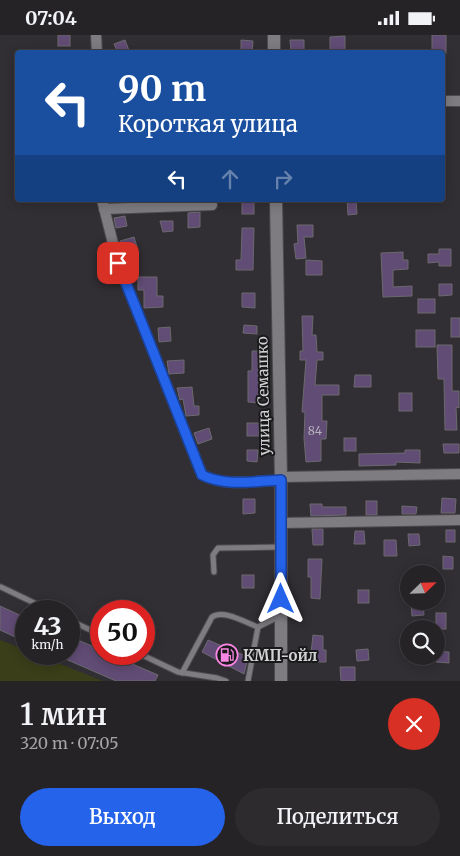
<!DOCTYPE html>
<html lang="ru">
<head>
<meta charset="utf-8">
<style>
  :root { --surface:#262327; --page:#2e2b2f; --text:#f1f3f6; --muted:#a4a4a7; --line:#424044; --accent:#2563eb }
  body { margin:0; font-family:Merriweather,serif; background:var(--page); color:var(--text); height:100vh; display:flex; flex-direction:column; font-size:19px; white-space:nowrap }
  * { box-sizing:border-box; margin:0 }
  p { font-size:16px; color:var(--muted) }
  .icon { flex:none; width:28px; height:28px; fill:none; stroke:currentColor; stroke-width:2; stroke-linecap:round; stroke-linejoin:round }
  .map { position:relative; height:646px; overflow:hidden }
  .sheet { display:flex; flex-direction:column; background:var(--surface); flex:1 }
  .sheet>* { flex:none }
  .top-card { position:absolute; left:15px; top:15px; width:430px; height:152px; border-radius:5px; box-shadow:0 2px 12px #0003,0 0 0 1px var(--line); background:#1a4fa0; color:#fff; overflow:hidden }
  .needle { width:32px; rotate:67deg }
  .buttons { position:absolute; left:400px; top:530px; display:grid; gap:10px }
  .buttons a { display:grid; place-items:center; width:45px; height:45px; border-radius:50%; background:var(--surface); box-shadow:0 2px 12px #0003,0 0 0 1px var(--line); font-size:25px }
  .speed { position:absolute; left:15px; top:565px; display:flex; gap:10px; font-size:25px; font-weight:700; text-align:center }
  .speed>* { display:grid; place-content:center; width:65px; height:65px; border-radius:50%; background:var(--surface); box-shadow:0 2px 12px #0003,0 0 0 1px var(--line); line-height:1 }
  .speed small { font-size:12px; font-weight:400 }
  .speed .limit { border:8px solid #d22; background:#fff; color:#111 }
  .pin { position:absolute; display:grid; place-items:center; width:42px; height:42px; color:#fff; margin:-21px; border-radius:10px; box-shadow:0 2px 8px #0006 }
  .me { position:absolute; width:55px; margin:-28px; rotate:0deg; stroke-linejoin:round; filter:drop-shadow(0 0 4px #0008) }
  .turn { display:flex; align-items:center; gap:18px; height:105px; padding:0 20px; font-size:22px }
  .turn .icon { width:65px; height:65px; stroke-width:2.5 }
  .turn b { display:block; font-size:35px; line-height:42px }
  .lanes { display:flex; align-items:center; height:48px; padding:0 20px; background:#0003; justify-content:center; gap:25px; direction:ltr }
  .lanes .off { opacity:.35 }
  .round { display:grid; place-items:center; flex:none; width:52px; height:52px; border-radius:26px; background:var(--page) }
  .overview { display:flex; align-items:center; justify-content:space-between; height:85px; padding:0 20px }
  h1 { font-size:30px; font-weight:600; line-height:38px }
  .action { display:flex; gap:10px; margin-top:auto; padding:10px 20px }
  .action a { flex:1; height:58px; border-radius:30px; background:var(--accent); color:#fff; font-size:20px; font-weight:600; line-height:58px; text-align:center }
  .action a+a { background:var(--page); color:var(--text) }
  .status { display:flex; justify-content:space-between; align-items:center; height:35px; padding:0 25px; background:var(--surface); direction:ltr }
  .status svg { height:14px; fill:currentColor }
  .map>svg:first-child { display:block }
  .green { fill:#3a3f19 }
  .building { fill:#614c75; stroke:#6c696f }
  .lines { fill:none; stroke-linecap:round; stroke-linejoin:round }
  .lane-casing { stroke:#4e4b50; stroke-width:7 }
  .street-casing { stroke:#4e4b50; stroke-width:12 }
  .secondary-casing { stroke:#4e4b50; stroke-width:14 }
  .lane { stroke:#7e7b81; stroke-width:5 }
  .street { stroke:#7e7b81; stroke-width:10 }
  .secondary { stroke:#7e7b81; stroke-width:12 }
  .route-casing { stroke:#184099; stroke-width:12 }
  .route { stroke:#2563eb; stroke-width:9 }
  .labels { text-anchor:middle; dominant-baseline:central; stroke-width:4; stroke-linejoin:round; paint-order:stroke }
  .number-label { font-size:12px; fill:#b6b0bc }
  .street-label { font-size:15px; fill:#d2d1d4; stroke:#19181a }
  .poi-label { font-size:15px; font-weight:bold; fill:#d2d1d4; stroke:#19181a; text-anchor:start }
</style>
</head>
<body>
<div class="status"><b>07:04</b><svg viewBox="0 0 49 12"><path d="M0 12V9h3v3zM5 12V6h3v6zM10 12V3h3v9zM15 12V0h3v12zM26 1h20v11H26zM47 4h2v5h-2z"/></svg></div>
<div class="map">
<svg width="460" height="646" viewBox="0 0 460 646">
  <rect width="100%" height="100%" fill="#322f34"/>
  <path class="green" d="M 0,605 L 26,615 L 26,619 L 35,619 L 103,646 L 0,646 Z"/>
  <g class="building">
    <rect x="58" y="0" width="12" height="11"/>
    <rect x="432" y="0" width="14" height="18"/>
    <path d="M 345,1 L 345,15 L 330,16 L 330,2 Z"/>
    <path d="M 125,5 L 130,18 L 118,18 L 114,9 Z"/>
    <path d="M 241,5 L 253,6 L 252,18 L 241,18 Z"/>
    <path d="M 290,5 L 304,5 L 304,18 L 291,18 Z"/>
    <rect x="242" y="165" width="12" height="14"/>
    <path d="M 347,165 L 356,165 L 357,179 L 348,180 Z"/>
    <path d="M 200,177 L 200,192 L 188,193 L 188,178 Z"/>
    <path d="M 125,181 L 127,191 L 116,193 L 114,183 Z"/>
    <path d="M 160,186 L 173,186 L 173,196 L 163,197 Z"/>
    <path d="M 297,190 L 313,190 L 313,202 L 304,202 L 306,223 L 296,224 L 294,209 L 298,208 Z"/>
    <path d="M 242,193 L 254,193 L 253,235 L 236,235 L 236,225 L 241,225 Z"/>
    <path d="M 134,202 L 137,212 L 124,216 L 120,206 Z"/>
    <path d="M 439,214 L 451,214 L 451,231 L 439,231 L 439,227 L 428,228 L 428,219 L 439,219 Z"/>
    <path d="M 403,217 L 403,225 L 408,225 L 408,234 L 393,235 L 393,252 L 412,251 L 412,261 L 383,262 L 381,218 Z"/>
    <path d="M 306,225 L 322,226 L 322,240 L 306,240 Z"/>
    <path d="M 138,242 L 157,242 L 157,261 L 163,261 L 163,272 L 144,273 L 144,255 L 138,255 Z"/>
    <path d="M 439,249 L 452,249 L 452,260 L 439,261 Z"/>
    <path d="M 242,258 L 255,258 L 255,273 L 242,272 Z"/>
    <rect x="418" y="264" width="17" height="14"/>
    <path d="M 302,281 L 313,281 L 312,300 L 316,300 L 317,317 L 323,317 L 323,325 L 317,325 L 315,350 L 339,350 L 339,360 L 322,360 L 322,386 L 327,386 L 326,404 L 321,404 L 321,426 L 306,427 L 304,403 L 305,377 L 302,377 L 306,325 L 300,325 L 300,316 L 303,316 Z"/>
    <rect x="451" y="283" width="9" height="19"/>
    <path d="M 244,290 L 257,291 L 257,299 L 243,298 Z"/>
    <path d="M 170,292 L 171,306 L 159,307 L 158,293 Z"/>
    <rect x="416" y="295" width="19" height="17"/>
    <path d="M 437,310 L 452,310 L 452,356 L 459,356 L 459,373 L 456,372 L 457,395 L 445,395 L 444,344 L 438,344 Z"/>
    <path d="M 252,316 L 258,316 L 259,368 L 248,367 L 248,336 L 252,336 Z"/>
    <path d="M 184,325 L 184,338 L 169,339 L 167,326 Z"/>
    <path d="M 355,340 L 371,340 L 371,352 L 354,352 Z"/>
    <path d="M 192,352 L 194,371 L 199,371 L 199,380 L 186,381 L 183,364 L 180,365 L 177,353 Z"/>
    <rect x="399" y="358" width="13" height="18"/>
    <rect x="247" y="388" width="12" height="13"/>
    <path d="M 209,393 L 212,404 L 198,409 L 194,398 Z"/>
    <rect x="344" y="403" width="12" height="13"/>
    <path d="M 443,409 L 459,409 L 459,418 L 444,418 Z"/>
    <path d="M 247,415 L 258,415 L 257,427 L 247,426 Z"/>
    <path d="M 405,415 L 420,415 L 420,428 L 396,427 L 396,430 L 359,431 L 359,419 L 405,418 Z"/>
    <path d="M 442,463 L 456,464 L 455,478 L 441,478 Z"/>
    <path d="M 243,464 L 255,464 L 255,478 L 243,479 Z"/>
    <rect x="366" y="466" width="11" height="14"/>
    <path d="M 310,469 L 322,469 L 322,472 L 346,472 L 346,480 L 311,481 Z"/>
    <path d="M 402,471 L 417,472 L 416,479 L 402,479 Z"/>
    <path d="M 312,494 L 323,494 L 323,510 L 313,510 Z"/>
    <rect x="446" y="495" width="9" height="12"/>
    <path d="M 355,496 L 364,496 L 365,509 L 354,509 Z"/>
    <path d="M 408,499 L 419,499 L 420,510 L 409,511 Z"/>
    <path d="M 384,505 L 396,505 L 397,521 L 384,521 Z"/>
    <path d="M 443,521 L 453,522 L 453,534 L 443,534 Z"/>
    <path d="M 308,524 L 322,524 L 320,564 L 311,563 L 311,542 L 308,542 Z"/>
    <rect x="242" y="540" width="12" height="13"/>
    <rect x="358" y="555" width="11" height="13"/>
    <path d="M 423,568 L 424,580 L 412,581 L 411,569 Z"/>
    <path d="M 0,571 L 26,583 L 26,607 L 0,595 Z"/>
    <rect x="436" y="578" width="10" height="16"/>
    <path d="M 313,600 L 323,601 L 323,615 L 326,615 L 326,627 L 310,627 Z"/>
    <path d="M 69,601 L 101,615 L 101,619 L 109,619 L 158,640 L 155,646 L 116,646 L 54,619 L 69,619 Z"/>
    <path d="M 208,605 L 248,622 L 244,639 L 202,617 Z"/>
    <path d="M 368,614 L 369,625 L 357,626 L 356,615 Z"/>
    <path d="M 436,616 L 449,617 L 449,628 L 436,627 Z"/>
    <path d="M 340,632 L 355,632 L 355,646 L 341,646 Z"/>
  </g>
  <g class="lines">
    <g class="lane-casing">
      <g id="lane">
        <path d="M 214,537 L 213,520 L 218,513 L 281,512"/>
        <path d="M 1,552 L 51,576"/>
        <path d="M 69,585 L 101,600"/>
        <path d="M 140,619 L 178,637 L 217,643 L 226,646"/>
        <path d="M 182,638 L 212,582 C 224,574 246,588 258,592"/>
        <path d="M 248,646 L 258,592 L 280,581"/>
      </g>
    </g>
    <g class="street-casing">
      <g id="street">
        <path d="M 96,0 L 97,18"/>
        <path d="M 442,66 L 460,66"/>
        <path d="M 102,165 L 118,228 L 202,440 C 226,452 255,446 281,445"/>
        <path d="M 104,174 L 212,170"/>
        <path d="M 281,442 L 460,439"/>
        <path d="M 281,488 L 460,485"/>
      </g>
    </g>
    <g class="secondary-casing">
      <g id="secondary">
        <path d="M 274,0 L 274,18"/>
        <path d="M 276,165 L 281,445 L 281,646"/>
      </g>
    </g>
    <use href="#lane" class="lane"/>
    <use href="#street" class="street"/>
    <use href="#secondary" class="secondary"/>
  </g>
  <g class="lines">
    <g class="route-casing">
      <path id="route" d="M 118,228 L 202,440 C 226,452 255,446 281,445 L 281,564"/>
    </g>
    <use href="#route" class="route"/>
  </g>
  <defs>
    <g id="fuel-ring" transform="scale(1.125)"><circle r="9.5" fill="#19181a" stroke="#fc86e4" stroke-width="1.5"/><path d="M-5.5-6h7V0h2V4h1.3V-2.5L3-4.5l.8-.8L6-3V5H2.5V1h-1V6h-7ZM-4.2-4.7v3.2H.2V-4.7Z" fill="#fc86e4"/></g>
  </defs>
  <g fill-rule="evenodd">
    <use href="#fuel-ring" x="227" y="620"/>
  </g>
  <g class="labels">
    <g class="number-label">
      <text x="315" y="395">84</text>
    </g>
    <g class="street-label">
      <text transform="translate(263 361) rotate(-91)">улица Семашко</text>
    </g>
    <g class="poi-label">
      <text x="243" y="620">КМП-ойл</text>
    </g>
  </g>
</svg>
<div class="buttons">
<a><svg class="needle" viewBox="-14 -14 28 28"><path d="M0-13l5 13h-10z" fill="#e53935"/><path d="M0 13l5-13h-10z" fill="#a4a4a7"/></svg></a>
<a><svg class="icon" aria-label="search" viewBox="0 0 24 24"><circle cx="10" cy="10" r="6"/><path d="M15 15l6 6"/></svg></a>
</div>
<div class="speed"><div>43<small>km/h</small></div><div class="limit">50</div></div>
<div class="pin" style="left:118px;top:228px;background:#d93025"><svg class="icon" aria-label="arrive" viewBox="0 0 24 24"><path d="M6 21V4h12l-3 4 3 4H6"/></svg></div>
<svg class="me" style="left:281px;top:564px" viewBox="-20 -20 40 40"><path d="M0-17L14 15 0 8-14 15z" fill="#2563eb" stroke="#fff" stroke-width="4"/></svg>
<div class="top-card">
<div class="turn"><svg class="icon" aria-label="left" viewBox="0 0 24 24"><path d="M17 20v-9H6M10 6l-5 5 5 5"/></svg><div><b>90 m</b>Короткая улица</div></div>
<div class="lanes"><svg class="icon" aria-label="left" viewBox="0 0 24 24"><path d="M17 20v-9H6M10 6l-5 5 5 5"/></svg><svg class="icon off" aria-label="ahead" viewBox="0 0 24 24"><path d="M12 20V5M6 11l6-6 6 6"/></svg><svg class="icon off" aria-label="right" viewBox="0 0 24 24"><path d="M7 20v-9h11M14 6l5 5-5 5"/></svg></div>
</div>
</div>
<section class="sheet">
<div class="overview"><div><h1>1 мин</h1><p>320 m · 07:05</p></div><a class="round" style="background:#d93025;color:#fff"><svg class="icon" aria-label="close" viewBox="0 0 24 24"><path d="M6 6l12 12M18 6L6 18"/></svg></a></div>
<div class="action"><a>Выход</a><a>Поделиться</a></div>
</section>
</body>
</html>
